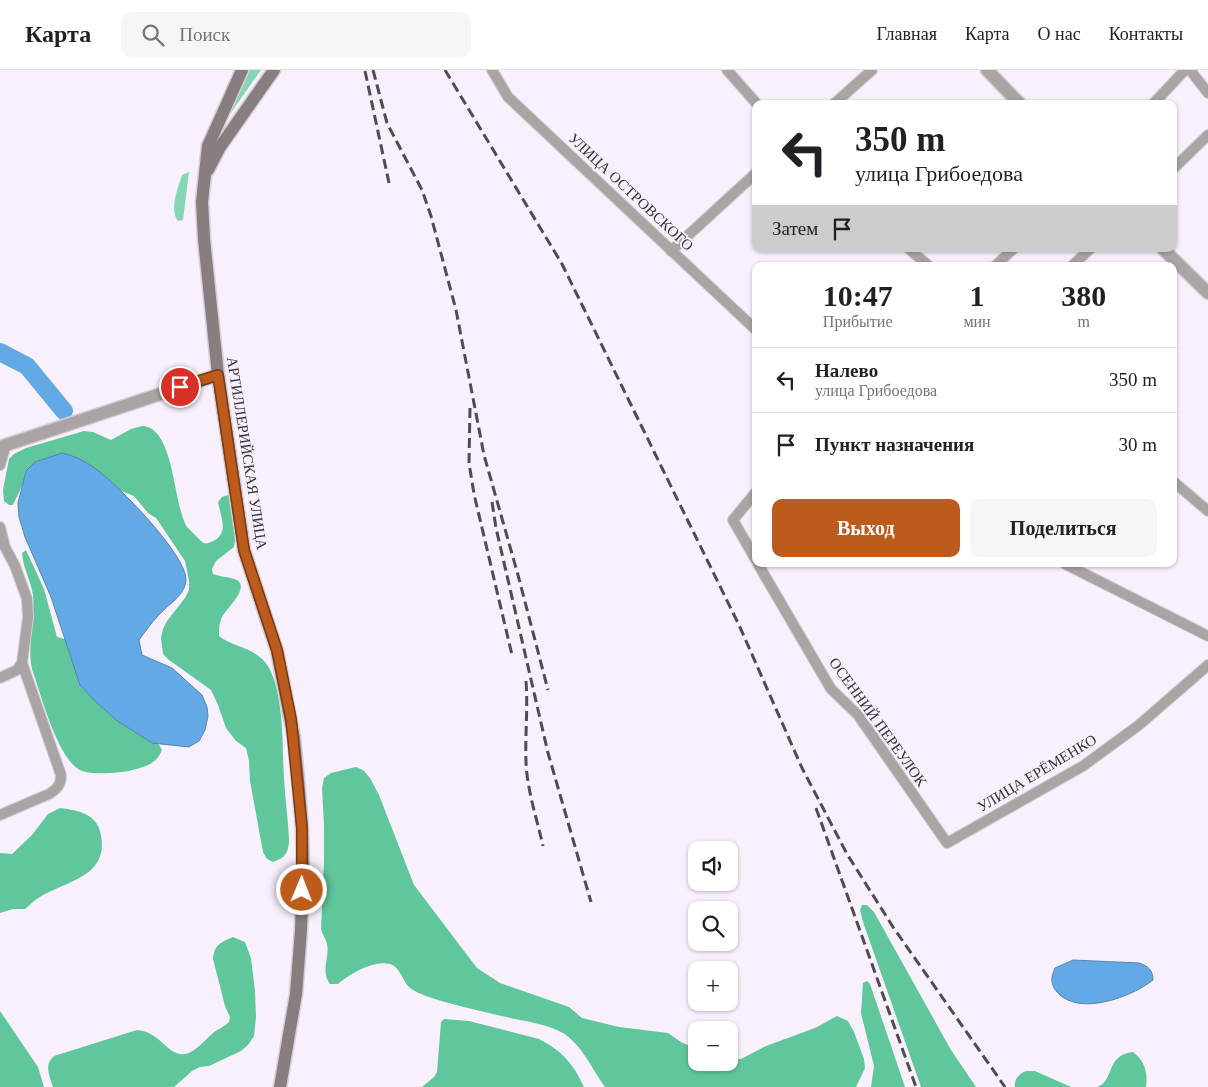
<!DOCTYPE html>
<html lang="ru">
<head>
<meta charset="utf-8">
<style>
  :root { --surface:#fff; --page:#f6f6f6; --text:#202124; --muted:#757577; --line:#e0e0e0; --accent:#bc5b1b }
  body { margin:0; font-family:"Times New Roman",serif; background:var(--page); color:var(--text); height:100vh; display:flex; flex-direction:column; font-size:19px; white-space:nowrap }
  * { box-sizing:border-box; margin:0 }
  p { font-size:16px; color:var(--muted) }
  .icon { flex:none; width:28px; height:28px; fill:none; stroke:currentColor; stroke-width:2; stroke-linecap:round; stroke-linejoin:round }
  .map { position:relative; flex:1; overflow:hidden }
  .side { position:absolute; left:752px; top:192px; width:425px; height:305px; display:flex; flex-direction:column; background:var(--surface); border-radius:10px; box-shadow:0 1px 4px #0004 }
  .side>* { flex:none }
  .guide { position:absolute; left:752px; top:30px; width:425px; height:152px; border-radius:10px; box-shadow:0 1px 4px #0004; background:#fff; color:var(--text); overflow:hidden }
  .fabs { position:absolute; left:688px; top:771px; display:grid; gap:10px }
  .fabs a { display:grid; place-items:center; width:50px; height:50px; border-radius:10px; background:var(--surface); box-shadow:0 1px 4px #0004; font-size:25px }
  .pin { position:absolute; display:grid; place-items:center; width:42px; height:42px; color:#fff; margin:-21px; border:2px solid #fff; border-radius:50%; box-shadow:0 1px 5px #0007 }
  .me { position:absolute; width:55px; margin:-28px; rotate:1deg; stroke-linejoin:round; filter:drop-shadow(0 0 4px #0008) }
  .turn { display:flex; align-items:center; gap:18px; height:105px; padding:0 20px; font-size:22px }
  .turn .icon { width:65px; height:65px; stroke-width:2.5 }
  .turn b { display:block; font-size:35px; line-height:42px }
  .then { display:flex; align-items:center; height:48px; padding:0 20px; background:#0003; gap:10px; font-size:19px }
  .eta { display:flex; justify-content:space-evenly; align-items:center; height:85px; text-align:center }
  .eta b { font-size:30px; font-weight:700; line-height:35px }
  .primary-button { display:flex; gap:10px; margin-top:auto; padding:10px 20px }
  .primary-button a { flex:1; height:58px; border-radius:10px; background:var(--accent); color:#fff; font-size:20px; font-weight:700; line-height:58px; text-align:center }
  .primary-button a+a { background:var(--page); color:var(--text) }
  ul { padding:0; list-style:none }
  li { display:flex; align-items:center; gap:15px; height:65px; padding:0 20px; border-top:1px solid var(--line) }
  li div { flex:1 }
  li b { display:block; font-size:19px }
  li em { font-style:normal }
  header { display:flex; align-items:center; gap:30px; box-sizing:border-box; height:70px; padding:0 25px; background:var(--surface); border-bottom:1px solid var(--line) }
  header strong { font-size:24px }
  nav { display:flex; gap:28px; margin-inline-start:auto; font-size:18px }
  .search { width:350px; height:45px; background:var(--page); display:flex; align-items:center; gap:12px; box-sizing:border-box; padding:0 18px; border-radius:10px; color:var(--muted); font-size:19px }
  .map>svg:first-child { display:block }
  .green { fill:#85d6b2 }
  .forest { fill:#60c69c }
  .water { fill:#62a9e6; stroke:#5586b2 }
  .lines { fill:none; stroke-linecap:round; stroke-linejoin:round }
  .river { stroke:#62a9e6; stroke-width:18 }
  .minor-casing { stroke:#d5ced9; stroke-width:12 }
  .tertiary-casing { stroke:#d5ced9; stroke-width:15 }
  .secondary-casing { stroke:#d5ced9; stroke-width:15 }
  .minor { stroke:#aba4a4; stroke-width:10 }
  .tertiary { stroke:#aba4a4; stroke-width:12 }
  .secondary { stroke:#887e7f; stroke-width:12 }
  .rail { stroke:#4e4b51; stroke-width:3; stroke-dasharray:10 5; stroke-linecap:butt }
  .route-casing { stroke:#7a3b12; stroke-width:12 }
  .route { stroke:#bc5b1b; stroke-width:9 }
  .labels { text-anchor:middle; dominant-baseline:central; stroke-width:4; stroke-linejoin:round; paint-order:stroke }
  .street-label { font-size:15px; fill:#363338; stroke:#f8f0fc }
</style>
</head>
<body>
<header>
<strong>Карта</strong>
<div class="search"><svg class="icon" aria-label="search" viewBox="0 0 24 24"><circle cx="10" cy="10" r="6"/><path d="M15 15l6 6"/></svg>Поиск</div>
<nav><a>Главная</a><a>Карта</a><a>О нас</a><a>Контакты</a></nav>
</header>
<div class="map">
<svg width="1208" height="1017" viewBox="0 0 1208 1017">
  <rect width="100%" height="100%" fill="#f8f0fc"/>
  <g class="green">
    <path d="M 250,0 L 261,0 L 230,44 L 229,42 Z"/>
    <path d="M 189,102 L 183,150 L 178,151 C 169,139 178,118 182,105 Z"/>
  </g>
  <g class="forest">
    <path d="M 142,356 C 175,357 173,435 187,457 C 191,461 197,467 201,471 C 204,474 207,474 211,472 C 230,465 221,448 218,432 L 222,427 L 228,425 L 232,430 L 235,469 L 234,477 L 216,491 L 212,499 L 213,504 C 221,507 230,507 237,510 C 250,518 226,539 222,547 C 219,553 219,560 219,566 C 233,577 252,577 265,592 C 285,617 282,677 284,708 C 285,728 288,748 289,769 C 289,781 286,788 273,792 L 267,789 L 263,782 L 250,711 L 249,691 L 246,678 L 236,671 L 226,658 L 218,635 L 211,620 L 169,590 L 163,584 L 161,568 L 163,559 L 167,551 L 185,528 L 189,520 L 189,511 L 185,491 L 156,448 L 148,443 L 134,426 L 99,412 L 27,405 L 13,435 L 9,435 L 4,431 L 3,420 L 9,389 L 14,384 L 26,378 L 84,361 L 93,362 L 111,370 L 131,359 Z"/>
    <path d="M 26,480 L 44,519 L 57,567 L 76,572 L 155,668 L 162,680 C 156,695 144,697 129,701 C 118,703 93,705 82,701 C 58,692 41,624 32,599 C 27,575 35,550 33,525 C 31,511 23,498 22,483 Z"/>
    <path d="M 356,697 L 363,700 L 370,708 L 379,725 L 414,815 L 477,898 L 500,913 L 569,937 L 582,948 L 619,957 L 668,963 L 681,972 L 696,979 L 696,992 L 729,992 L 729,989 L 741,989 L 766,976 L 815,958 L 837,946 L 848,951 L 854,962 L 864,989 L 865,998 L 857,1015 L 856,1017 L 605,1017 C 592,999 582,975 563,963 C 548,955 531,952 515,949 C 485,942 455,936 426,926 C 421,924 413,921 409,917 C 403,911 400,897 390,894 C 373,890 350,904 338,914 L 330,914 C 320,901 330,888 327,874 C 326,869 322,864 321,859 L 324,792 L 324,755 L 322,718 L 324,708 L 331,703 Z"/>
    <path d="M 60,738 C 76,740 95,743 100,761 C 112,808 65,810 37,829 C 33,831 29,836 25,839 L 13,839 L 0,843 L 0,783 L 12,784 L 32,765 L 48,744 Z"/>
    <path d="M 862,835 L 867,835 L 874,842 L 951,980 L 976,1017 L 921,1017 L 863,852 L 860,840 Z"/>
    <path d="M 233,867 L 245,872 L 251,888 L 255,921 L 256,947 L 254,966 L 248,975 L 241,981 L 209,996 L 200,997 L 192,1001 L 174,1017 L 53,1017 C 49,1005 44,995 54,986 L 137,960 C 151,961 158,969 167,977 C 187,995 199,975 213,963 C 218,959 224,957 229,952 L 230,947 L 225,936 L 213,889 C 214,875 221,872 233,867 Z"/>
    <path d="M 867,911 L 870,914 L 905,1017 L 871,1017 L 874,996 L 861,943 L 863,913 Z"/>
    <path d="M 0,941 L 38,997 L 44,1017 L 0,1017 Z"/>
    <path d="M 444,949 L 469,951 L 539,969 C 562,981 573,993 584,1017 L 422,1017 L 434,1007 L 437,1002 L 441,952 Z"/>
    <path d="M 1133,982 C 1145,991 1148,1003 1146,1017 L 1097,1017 C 1115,1011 1105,985 1133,982 Z"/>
    <path d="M 1026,1001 L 1035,1001 L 1071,1017 L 1015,1017 C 1014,1009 1019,1004 1026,1001 Z"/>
  </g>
  <g class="water">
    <path d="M 62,383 C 75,386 85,391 96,399 C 117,414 187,485 186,510 C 185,526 167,535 158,546 C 151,553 145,562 139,570 L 142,585 L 172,598 L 202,625 L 207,637 L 208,646 L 205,660 L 199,671 L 189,677 L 152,673 L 116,650 L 96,632 L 80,615 L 51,527 L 25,467 L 19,447 L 18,433 L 26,401 L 35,392 Z"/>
    <path d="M 1073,890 L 1139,893 C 1148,896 1153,900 1153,910 C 1132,927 1078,947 1057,922 C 1050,914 1051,907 1055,898 Z"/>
  </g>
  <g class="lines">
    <path class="river" d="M 0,282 L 27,296 L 64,341"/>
    <g class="minor-casing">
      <g id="minor">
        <path d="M 492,0 L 508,27 L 756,260"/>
        <path d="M 727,0 L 757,34"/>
        <path d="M 1190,0 L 1208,23"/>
        <path d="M 834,34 L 872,0"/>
        <path d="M 1153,34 L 1185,0"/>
        <path d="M 1174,98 L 1208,65"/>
        <path d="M 909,179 L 929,196"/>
        <path d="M 671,181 L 756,103"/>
        <path d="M 995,196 L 1013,179"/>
        <path d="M 1072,196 L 1090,179"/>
        <path d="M 0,395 L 6,375"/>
        <path d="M 1174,412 L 1208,441"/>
        <path d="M 756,422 L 733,450 L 756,490"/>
        <path d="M 0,457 L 5,477 L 15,496 L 27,529 L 28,547 L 22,593 L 17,600 L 0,608"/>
        <path d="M 758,494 L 831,619 L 858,645 L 947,773 L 1083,696 L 1139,655 L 1208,595"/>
        <path d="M 1065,494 L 1208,566"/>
        <path d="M 0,745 L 49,724 C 57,719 61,715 61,705 L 22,593"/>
      </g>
    </g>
    <g class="tertiary-casing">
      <g id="tertiary">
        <path d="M 987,0 L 1020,34"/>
        <path d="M 1163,179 L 1208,223"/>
        <path d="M 0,377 L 218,305"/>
      </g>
    </g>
    <g class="secondary-casing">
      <g id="secondary">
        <path d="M 242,0 L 208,76 L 202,132 L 204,169 L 218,305 L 244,480 L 277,581 L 294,668 L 299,720 L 302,758 L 303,800 L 301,860 L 296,924 L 280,1017"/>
        <path d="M 208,100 L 220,77 L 274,0"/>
      </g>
    </g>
    <use href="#minor" class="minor"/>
    <use href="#tertiary" class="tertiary"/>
    <use href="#secondary" class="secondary"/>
    <g class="rail">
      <path d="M 373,0 L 387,53 L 422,120 L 431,146 L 456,240 L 484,385 L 518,505 L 548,620"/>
      <path d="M 445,0 L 562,194 L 739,555 L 802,698 L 847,784 L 893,857 L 1005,1017"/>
      <path d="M 365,1 L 389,113"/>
      <path d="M 470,338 L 469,393 L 474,424 L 512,585"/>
      <path d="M 492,432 L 496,458 L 548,683 L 591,832"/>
      <path d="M 526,611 C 528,638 525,665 526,692 C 527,720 537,749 543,776"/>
      <path d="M 816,738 L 916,1017"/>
    </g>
  </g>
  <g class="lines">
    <g class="route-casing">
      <path id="route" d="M 180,317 L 218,305 L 244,480 L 277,580 L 291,649 L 302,758 L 302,820"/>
    </g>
    <use href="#route" class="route"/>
  </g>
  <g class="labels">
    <g class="street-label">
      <text transform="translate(631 122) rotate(43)">УЛИЦА ОСТРОВСКОГО</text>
      <text transform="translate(247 383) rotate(81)">АРТИЛЛЕРИЙСКАЯ УЛИЦА</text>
      <text transform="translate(878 652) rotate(54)">ОСЕННИЙ ПЕРЕУЛОК</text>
      <text transform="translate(1037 703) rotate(-31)">УЛИЦА ЕРЁМЕНКО</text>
    </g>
  </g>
</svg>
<div class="fabs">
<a><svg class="icon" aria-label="sound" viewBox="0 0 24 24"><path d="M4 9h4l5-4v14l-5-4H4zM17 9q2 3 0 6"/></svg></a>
<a><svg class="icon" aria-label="search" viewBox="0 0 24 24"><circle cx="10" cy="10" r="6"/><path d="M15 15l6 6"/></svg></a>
<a>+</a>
<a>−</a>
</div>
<div class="pin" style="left:180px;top:317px;background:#d93025"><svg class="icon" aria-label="arrive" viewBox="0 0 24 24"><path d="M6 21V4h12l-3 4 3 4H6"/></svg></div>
<svg class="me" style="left:302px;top:820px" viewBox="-20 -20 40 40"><circle r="17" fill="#bc5b1b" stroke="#fff" stroke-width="3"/><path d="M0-11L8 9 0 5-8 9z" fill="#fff"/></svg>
<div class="guide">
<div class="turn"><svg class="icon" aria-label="left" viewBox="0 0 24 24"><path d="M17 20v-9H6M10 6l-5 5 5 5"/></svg><div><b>350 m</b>улица Грибоедова</div></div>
<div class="then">Затем<svg class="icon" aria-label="arrive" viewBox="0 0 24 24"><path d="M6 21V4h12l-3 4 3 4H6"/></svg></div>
</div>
<section class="side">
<div class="eta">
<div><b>10:47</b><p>Прибытие</p></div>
<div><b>1</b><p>мин</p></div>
<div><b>380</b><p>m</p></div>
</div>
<ul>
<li><svg class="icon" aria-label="left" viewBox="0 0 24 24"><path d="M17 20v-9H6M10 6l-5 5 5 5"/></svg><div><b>Налево</b><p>улица Грибоедова</p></div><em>350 m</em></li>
<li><svg class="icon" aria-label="arrive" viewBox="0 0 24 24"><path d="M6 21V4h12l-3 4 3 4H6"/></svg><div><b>Пункт назначения</b></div><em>30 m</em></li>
</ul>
<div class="primary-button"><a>Выход</a><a>Поделиться</a></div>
</section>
</div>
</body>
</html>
